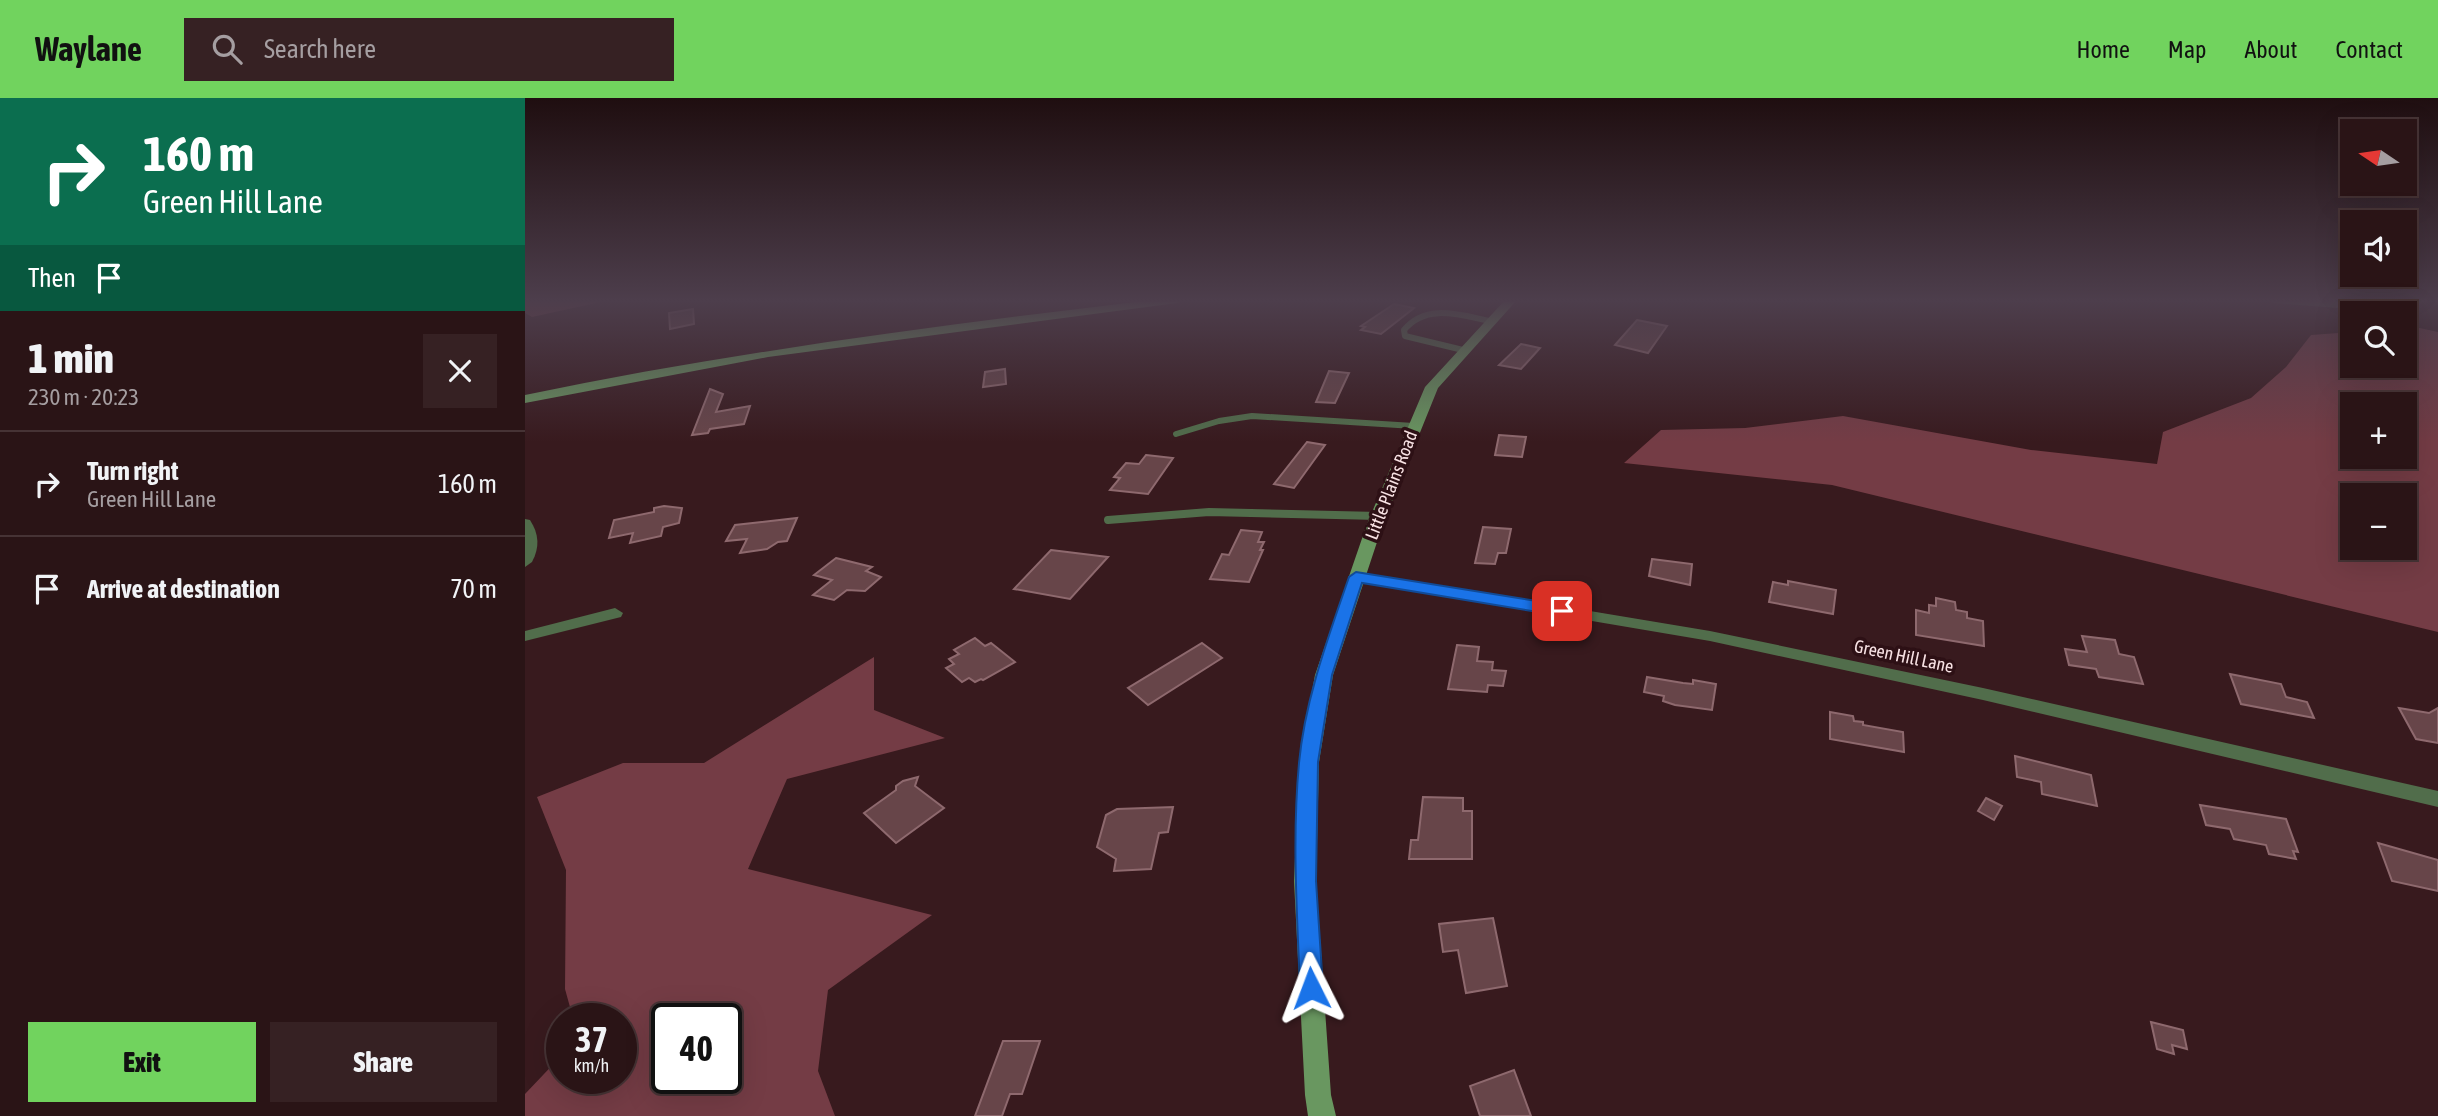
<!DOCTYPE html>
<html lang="en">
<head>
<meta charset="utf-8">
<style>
  :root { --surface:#2a1416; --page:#362123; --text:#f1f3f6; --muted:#a59ea1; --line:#463335; --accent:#71d35e }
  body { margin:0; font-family:"Asap Condensed",sans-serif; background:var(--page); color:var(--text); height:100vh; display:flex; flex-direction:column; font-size:26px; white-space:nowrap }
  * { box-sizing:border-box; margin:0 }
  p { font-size:23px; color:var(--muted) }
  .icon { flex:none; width:38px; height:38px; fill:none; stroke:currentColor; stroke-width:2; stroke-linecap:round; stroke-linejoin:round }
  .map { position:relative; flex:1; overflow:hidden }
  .side { display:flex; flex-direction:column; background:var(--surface); width:525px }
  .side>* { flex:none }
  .banner { background:#0b6e4f; color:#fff; overflow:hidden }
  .needle { width:46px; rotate:283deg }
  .fabs { position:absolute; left:1815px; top:21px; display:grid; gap:14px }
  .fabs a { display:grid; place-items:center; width:77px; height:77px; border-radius:0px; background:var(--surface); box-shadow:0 7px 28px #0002,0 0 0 2px var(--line); font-size:35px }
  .speed { position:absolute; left:21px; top:905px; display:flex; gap:14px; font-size:35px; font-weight:700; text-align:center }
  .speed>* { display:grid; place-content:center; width:91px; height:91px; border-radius:50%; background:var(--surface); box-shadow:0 7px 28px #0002,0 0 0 2px var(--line); line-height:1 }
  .speed small { font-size:18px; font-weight:400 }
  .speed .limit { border:4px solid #111; border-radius:10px; background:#fff; color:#111 }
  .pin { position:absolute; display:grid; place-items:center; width:60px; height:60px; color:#fff; margin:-30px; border-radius:14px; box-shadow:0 4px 10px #0006 }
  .me { position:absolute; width:77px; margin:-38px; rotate:357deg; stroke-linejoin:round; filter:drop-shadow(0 0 5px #0008) }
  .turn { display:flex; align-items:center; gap:24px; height:147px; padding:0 28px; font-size:32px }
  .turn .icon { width:91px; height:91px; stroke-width:2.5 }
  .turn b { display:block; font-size:49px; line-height:60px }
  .then { display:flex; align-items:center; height:66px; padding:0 28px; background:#0003; gap:14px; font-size:26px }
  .round { display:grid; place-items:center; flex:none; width:74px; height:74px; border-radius:0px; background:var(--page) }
  .overview { display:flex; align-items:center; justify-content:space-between; height:119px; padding:0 28px }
  h1 { font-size:42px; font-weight:800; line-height:52px }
  .cta { display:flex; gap:14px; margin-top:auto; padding:14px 28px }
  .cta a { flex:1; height:80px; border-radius:0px; background:var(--accent); color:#111; font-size:28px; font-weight:800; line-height:80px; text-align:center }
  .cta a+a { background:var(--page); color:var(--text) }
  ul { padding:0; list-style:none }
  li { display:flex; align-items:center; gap:21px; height:105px; padding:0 28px; border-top:2px solid var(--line) }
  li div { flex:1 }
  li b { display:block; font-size:26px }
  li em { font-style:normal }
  header { display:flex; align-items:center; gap:42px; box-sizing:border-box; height:98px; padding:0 35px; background:var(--accent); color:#111 }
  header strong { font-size:33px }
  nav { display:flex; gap:38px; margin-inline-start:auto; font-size:24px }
  .search { width:490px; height:63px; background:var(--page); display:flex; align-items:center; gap:18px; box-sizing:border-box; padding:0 24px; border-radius:0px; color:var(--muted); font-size:26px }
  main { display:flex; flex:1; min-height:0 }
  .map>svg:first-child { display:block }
  .forest { fill:#743c45; fill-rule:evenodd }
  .building { fill:#674549; stroke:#8e696e; stroke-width:2 }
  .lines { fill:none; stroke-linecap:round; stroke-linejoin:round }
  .lane-far1 { stroke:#516d4b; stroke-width:6 }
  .lane { stroke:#516d4b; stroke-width:8 }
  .street { fill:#516d4b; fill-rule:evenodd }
  .secondary { fill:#699760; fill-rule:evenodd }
  .route { fill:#1a73e8; stroke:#114b97; stroke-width:2 }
  .labels { text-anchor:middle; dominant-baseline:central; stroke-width:7; stroke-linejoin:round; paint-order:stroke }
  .street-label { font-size:18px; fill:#f8e2e4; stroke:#2d1015 }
</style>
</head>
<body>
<header>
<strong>Waylane</strong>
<div class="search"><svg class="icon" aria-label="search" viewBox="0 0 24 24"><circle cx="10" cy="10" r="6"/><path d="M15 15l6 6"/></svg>Search here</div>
<nav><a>Home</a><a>Map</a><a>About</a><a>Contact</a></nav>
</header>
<main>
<section class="side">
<div class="banner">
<div class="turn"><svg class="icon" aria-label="right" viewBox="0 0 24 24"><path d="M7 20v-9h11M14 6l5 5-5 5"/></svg><div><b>160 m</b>Green Hill Lane</div></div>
<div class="then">Then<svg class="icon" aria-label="arrive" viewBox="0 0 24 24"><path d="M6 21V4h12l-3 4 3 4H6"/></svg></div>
</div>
<div class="overview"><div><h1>1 min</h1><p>230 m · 20:23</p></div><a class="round"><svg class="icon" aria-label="close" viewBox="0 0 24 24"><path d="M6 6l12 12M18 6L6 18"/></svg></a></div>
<ul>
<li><svg class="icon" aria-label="right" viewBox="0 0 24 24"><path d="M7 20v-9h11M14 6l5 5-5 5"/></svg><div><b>Turn right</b><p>Green Hill Lane</p></div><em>160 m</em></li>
<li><svg class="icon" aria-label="arrive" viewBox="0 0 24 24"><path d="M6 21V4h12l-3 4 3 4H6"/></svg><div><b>Arrive at destination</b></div><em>70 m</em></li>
</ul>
<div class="cta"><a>Exit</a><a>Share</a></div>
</section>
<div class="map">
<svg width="1913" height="1018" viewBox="0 0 1913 1018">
  <rect width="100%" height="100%" fill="#381a1e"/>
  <g class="forest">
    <path d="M 0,202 L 85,202 L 7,219 L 0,215 Z"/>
    <path d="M 1890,229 L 1913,234 L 1913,534 L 1307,387 L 1099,365 L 1136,332 L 1220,330 L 1318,318 L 1506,352 L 1632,366 L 1638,334 L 1726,300 L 1761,269 L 1786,237 L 1827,234 L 1827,268 L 1880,268 L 1880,230 ZM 1827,306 L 1880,306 L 1880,359 L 1827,359 ZM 1827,397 L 1880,397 L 1880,450 L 1827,450 Z"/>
    <path d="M 349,559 L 349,612 L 420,640 L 262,681 L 223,771 L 407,817 L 303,892 L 293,973 L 310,1018 L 0,1018 L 0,996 L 37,957 L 37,980 L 96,980 L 96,920 L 48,920 L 40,891 L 41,772 L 12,699 L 98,665 L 179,665 ZM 142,920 L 201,920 L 201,980 L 142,980 Z"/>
  </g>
  <g class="building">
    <path d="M 869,206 L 889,210 L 856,236 L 836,232 L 840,229 L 836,228 Z"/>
    <path d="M 168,211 L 169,226 L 145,231 L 144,215 Z"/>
    <path d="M 1112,222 L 1142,228 L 1123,255 L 1090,247 Z"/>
    <path d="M 996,246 L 1015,250 L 996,271 L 974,267 Z"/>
    <path d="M 480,271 L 481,286 L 458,289 L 460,274 Z"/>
    <path d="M 804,273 L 824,275 L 810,305 L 791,304 Z"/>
    <path d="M 185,291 L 198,296 L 191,314 L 225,308 L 219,326 L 185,331 L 183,335 L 167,337 Z"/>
    <path d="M 974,337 L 1001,339 L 997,359 L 970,357 Z"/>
    <path d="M 782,344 L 800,347 L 769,390 L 749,386 Z"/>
    <path d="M 621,357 L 648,360 L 623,396 L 585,392 L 595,380 L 589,379 L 601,365 L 614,366 Z"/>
    <path d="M 139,408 L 157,410 L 154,425 L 138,429 L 136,438 L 105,445 L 108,435 L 84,440 L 89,422 L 129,414 L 129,410 Z"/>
    <path d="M 272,420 L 262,443 L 253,444 L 242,451 L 215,455 L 222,441 L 201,443 L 210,427 Z"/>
    <path d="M 958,429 L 986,431 L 981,455 L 973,455 L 970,466 L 950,465 Z"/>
    <path d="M 716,432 L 737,434 L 733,444 L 739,444 L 735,452 L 738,452 L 724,484 L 685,481 L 697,456 L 704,457 Z"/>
    <path d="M 526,452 L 583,459 L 545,501 L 489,491 Z"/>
    <path d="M 311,460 L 347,469 L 341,473 L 356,479 L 340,493 L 322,492 L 309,502 L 288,497 L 307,482 L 289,477 Z"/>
    <path d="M 1127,461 L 1167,466 L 1165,487 L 1124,478 Z"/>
    <path d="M 1263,483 L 1311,492 L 1308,516 L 1244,504 L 1248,484 L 1263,487 Z"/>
    <path d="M 1411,500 L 1430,504 L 1431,512 L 1442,514 L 1442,520 L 1458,523 L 1459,548 L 1391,537 L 1391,512 L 1404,515 L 1404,507 L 1411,508 Z"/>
    <path d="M 1557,538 L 1590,542 L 1594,556 L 1609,559 L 1618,586 L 1574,579 L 1571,571 L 1544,567 L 1540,551 L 1562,554 Z"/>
    <path d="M 450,540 L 460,548 L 466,545 L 490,564 L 458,582 L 456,581 L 450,584 L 444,580 L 437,584 L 421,570 L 429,566 L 424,561 L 434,556 L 429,552 Z"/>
    <path d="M 677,545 L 697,560 L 623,607 L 603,590 Z"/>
    <path d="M 932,547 L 954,549 L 952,563 L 968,564 L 967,572 L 981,573 L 978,588 L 963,587 L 962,594 L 923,591 Z"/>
    <path d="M 1705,576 L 1756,586 L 1761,599 L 1782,604 L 1789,620 L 1716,606 Z"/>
    <path d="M 1122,579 L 1158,585 L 1168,586 L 1168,582 L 1191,586 L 1187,612 L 1150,607 L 1138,603 L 1139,598 L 1119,594 Z"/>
    <path d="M 1874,610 L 1904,615 L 1913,610 L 1913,645 L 1891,641 Z"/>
    <path d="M 1305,614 L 1328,618 L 1329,623 L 1338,624 L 1338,627 L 1378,634 L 1379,654 L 1305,641 Z"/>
    <path d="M 1490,658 L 1566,677 L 1572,708 L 1517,696 L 1516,684 L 1492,679 Z"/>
    <path d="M 393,679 L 390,688 L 419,710 L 371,745 L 339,715 L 371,692 L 371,688 L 378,683 Z"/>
    <path d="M 898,699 L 938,700 L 938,713 L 947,713 L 947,761 L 884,761 L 886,742 L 893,742 Z"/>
    <path d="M 1461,700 L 1477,708 L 1469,722 L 1453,713 Z"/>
    <path d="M 1675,707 L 1761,721 L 1773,754 L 1768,753 L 1771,761 L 1744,756 L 1741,747 L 1709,741 L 1705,731 L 1681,727 Z"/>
    <path d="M 648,709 L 643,734 L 634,735 L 626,771 L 589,773 L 591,761 L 572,749 L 581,717 L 592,711 Z"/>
    <path d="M 1853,745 L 1913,762 L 1913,793 L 1867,783 Z"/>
    <path d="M 968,820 L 982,888 L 941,895 L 933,852 L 918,854 L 914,826 Z"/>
    <path d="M 1626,924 L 1658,932 L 1662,951 L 1647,947 L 1649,956 L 1632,951 Z"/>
    <path d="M 478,943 L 515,943 L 497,996 L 485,996 L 477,1018 L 450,1018 Z"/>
    <path d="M 989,972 L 1006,1018 L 955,1018 L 945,988 Z"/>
  </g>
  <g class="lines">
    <g class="lane-far1">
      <path d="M 1749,202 L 1814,207"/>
      <path d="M 938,252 L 880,238 L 879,232 C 901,205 935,217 965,223"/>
      <path d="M 651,336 L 694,323 L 727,318 L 889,328"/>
    </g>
    <path class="lane" d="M 583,422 L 684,414 L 854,418"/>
    <g class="street">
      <path d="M 0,421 L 5,422 C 14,436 15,449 7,464 L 0,469 Z"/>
      <path d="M 831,474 L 1185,533 L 1458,590 L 1913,693 L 1913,709 L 1458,602 L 1185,543 L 826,482 L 823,479 L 826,476 Z"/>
      <path d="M 90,510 L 98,515 L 96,519 L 0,543 L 0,533 Z"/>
    </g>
    <g class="secondary">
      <path d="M 627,202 L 658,202 L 652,205 L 243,259 L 0,305 L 0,297 C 207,254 417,227 627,202 Z"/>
      <path d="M 980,202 L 992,202 L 913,290 L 858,426 L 808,577 L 794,664 L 791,783 L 806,997 L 811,1018 L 783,1018 L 780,997 L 769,783 L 774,664 L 790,577 L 842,426 L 900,289 Z"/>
    </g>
  </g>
  <linearGradient id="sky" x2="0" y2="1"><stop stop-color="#1f0e10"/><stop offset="0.59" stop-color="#4d3e4c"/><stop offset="1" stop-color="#4d3e4c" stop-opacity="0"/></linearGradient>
  <rect width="1913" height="344" fill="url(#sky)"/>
  <path class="route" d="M 831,474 L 1037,507 L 1045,513 L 1037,518 L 837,485 L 807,577 L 793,664 L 791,783 L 798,890 L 794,897 L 786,900 L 778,897 L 775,890 C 772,815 767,740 774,665 C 780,601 803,540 824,479 Z"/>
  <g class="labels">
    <g class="street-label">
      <text transform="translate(866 387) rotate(-69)">Little Plains Road</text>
      <text transform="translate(1379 558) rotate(12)">Green Hill Lane</text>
    </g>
  </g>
</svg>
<div class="fabs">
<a><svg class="needle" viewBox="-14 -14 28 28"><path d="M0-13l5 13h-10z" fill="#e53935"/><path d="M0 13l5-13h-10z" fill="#a59ea1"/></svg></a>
<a><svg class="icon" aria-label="sound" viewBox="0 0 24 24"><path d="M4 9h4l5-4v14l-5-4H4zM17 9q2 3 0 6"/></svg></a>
<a><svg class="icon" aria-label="search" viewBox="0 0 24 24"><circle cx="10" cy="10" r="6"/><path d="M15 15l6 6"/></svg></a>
<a>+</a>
<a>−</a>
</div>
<div class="speed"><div>37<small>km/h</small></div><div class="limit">40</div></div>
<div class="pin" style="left:1037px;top:513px;background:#d93025"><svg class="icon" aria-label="arrive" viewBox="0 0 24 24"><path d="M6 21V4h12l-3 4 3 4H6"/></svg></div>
<svg class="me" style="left:786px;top:890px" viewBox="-20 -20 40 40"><path d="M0-17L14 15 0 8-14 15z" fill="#1a73e8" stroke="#fff" stroke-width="4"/></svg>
</div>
</main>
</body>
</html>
